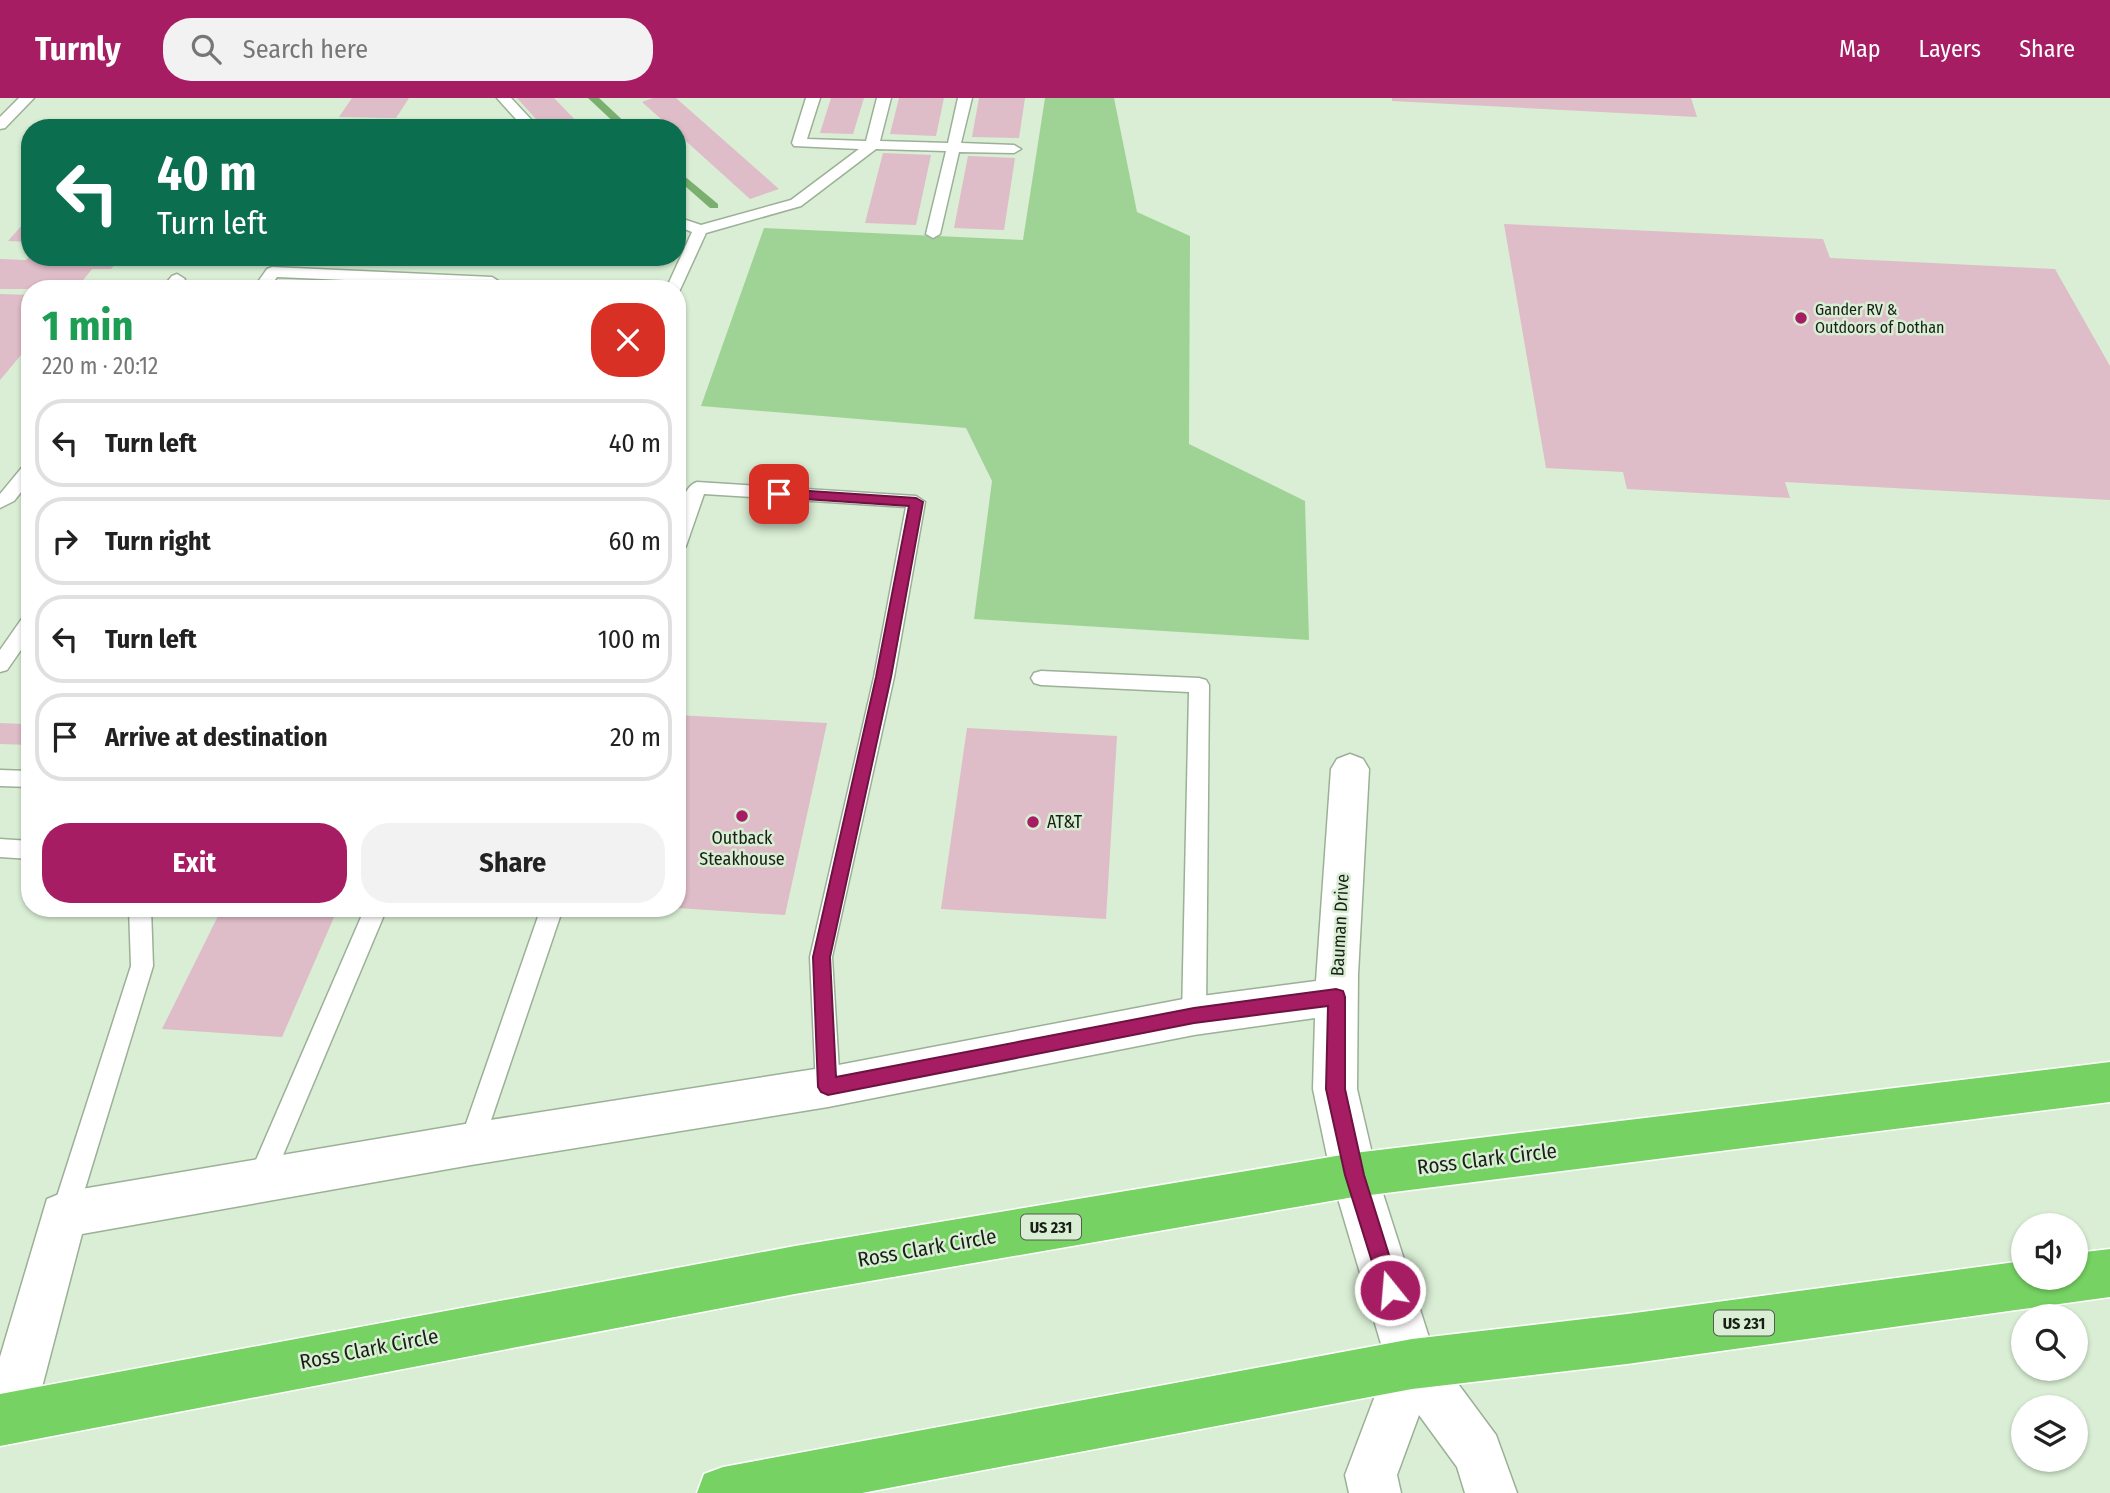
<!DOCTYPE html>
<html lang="en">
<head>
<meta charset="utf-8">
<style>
  :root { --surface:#fff; --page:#f2f2f2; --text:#222; --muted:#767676; --line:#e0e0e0; --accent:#a61d64 }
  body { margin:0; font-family:"Fira Sans Condensed",sans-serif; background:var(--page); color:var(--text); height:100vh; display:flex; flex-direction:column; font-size:26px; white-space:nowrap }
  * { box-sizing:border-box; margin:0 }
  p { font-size:23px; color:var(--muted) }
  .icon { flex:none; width:38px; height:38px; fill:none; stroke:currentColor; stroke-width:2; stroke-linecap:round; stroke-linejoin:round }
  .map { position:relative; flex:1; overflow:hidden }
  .panel { position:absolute; left:21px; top:182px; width:665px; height:637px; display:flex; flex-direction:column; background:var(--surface); border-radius:28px; box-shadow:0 2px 5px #0004 }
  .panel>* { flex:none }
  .guide { position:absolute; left:21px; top:21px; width:665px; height:147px; border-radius:28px; box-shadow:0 2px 5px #0004; background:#0b6e4f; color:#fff; overflow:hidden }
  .buttons { position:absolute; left:2011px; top:1115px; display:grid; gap:14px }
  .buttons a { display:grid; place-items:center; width:77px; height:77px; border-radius:50%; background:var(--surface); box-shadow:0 2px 5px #0004; font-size:35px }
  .pin { position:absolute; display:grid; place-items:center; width:60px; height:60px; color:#fff; margin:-30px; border-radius:14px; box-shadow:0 4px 10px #0006 }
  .me { position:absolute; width:77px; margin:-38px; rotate:343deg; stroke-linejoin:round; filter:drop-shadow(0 0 5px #0008) }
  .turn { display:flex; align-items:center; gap:24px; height:147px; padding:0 21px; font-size:32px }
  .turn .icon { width:91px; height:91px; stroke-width:2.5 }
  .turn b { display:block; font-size:49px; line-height:60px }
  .round { display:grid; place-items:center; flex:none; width:74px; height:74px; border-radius:28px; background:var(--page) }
  .summary { display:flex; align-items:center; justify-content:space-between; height:119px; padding:0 21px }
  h1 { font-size:42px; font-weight:700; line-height:52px; color:#1e9e55 }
  .button { display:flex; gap:14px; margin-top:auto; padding:14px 21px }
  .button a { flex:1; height:80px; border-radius:28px; background:var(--accent); color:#fff; font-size:28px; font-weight:700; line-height:80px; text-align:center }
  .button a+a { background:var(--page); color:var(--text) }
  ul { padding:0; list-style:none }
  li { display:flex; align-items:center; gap:21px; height:88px; margin:0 14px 10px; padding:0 7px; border:4px solid var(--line); border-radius:28px }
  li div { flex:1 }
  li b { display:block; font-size:26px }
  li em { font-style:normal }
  header { display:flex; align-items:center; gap:42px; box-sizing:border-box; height:98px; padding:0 35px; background:var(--accent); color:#fff }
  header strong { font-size:33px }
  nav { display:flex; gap:38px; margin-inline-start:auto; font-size:24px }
  .search { width:490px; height:63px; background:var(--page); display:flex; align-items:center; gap:18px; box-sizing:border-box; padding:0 24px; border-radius:28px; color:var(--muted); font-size:26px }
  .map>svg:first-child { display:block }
  .green { fill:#9fd395 }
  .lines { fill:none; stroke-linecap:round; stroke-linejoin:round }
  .stream { fill:#7aaf6f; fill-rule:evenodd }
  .building { fill:#debcc8 }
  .lane-casing { stroke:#9bb097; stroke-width:3 }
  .street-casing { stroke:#9bb097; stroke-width:3 }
  .highway-casing { stroke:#fff; stroke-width:3 }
  .lane { fill:#fff; fill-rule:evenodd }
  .street { fill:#fff; fill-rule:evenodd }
  .highway { fill:#76d363; fill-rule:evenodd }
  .route { fill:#a61d64; stroke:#6c1341; stroke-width:2 }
  .poi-dot { fill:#a61d64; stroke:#d9eed4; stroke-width:2.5 }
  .labels { text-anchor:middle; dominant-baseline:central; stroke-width:5; stroke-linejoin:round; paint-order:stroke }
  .far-poi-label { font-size:16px; fill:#182016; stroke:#d9eed4; text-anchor:start }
  .shield { fill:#d9eed4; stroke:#525e4f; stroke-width:2 }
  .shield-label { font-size:16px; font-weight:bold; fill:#182016 }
  .poi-label { font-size:18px; fill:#182016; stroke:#d9eed4; text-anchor:start }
  .street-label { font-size:18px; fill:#182016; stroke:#d9eed4 }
  .near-street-label { font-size:21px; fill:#182016; stroke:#d9eed4 }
</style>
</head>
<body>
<header>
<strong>Turnly</strong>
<div class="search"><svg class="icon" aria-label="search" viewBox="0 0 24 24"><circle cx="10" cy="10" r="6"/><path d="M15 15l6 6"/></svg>Search here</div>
<nav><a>Map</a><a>Layers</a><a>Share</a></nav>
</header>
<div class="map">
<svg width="2110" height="1395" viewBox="0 0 2110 1395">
  <rect width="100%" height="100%" fill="#d9eed4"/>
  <path class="green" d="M 1045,0 L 1114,0 L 1137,114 L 1190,138 L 1189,346 L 1305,403 L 1309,542 L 974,521 L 992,383 L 966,330 L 701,308 L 764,130 L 1023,142 Z"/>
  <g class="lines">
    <g class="stream">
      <path d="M 588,0 L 599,0 L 631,30 L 620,30 Z"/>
      <path d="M 677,72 L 718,106 L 718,110 L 710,110 L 677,81 Z"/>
    </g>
  </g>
  <g class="building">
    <path d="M 352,0 L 409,0 L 396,20 L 339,19 Z"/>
    <path d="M 517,0 L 554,0 L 583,30 L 544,30 Z"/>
    <path d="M 653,0 L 676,0 L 779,91 L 750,101 L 677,35 L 677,30 L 671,30 L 642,4 Z"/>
    <path d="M 831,0 L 864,0 L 853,36 L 820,35 Z"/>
    <path d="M 899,0 L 944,0 L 936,38 L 890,36 Z"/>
    <path d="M 979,0 L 1025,0 L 1019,40 L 972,39 Z"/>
    <path d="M 1392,0 L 1691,0 L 1697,19 L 1392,3 Z"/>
    <path d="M 883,55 L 931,57 L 916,127 L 865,125 Z"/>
    <path d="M 968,58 L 1015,60 L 1004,132 L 954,130 Z"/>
    <path d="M 30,118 L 30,144 L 8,143 Z"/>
    <path d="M 1504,126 L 1823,141 L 1830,160 L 2055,171 L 2110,268 L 2110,402 L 1785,384 L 1790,400 L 1627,391 L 1623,374 L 1546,370 Z"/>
    <path d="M 29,159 L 121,159 L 111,171 L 92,171 L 76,191 L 0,191 L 0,161 L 26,162 Z"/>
    <path d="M 547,186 L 600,189 L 600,191 L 545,191 Z"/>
    <path d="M 292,187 L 342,189 L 341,191 L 289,191 Z"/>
    <path d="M 0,196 L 30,197 L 30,257 L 21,257 L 0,282 Z"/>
    <path d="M 30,617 L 30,647 L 0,646 L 0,625 L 24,626 Z"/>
    <path d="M 677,617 L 827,625 L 785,817 L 677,810 Z"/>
    <path d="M 967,630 L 1117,638 L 1106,821 L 941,811 Z"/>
    <path d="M 222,810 L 338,810 L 282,939 L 162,931 Z"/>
  </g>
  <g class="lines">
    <g class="lane-casing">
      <g id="lane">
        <path d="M 19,0 L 34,0 L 5,30 L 0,31 L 0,19 Z"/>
        <path d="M 497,0 L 511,0 L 539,30 L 524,30 Z"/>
        <path d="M 806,0 L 820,0 L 807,41 L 866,43 L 877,0 L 891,0 L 880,43 L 948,45 L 958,0 L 972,0 L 961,45 L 1014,47 L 1021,51 L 1014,55 L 959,54 L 940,136 L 933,140 L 926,136 L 946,53 L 876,51 L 801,108 L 706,135 L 679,194 L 677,195 L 677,191 L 666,191 L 692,134 L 677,128 L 677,119 L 701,127 L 791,102 L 859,51 L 794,48 L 792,45 Z"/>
        <path d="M 272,169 L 492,179 L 500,184 L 497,191 L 481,191 L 483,188 L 277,179 L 269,191 L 253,191 L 267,171 Z"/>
        <path d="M 177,176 L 185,181 L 177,191 L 161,191 L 172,178 Z"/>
        <path d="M 30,365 L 30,383 L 14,403 L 0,410 L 0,396 L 24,367 Z"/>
        <path d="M 697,384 L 916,398 L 925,404 L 894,579 L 832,859 L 840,989 L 837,997 L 828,1000 L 819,997 L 816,989 L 810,859 L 874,579 L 906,409 L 704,396 L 686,448 L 683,452 L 677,454 C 677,437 677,390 697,384 Z"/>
        <path d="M 30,517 L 30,539 L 7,572 L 0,574 L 0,552 L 23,519 Z"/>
        <path d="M 1041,573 L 1199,580 L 1206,582 L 1209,587 L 1206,918 L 1202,925 L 1194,928 L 1186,925 L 1182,918 L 1189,594 L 1041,587 L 1034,585 L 1031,580 L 1034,575 Z"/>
        <path d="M 0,672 L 30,673 L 30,689 L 0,688 Z"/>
        <path d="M 0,741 L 30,743 L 30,761 L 0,759 Z"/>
        <path d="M 129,810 L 151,810 L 153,868 L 77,1117 L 73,1126 L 64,1129 L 55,1126 L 51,1117 L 131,868 Z"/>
        <path d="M 365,810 L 387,810 L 268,1093 L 259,1097 L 250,1093 L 246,1085 Z"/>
        <path d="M 541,810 L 563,810 L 483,1046 L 480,1054 L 471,1058 L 462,1054 L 459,1046 Z"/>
      </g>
    </g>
    <g class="street-casing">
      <path id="street" d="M 1350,656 L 1363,661 L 1369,671 L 1358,877 L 1357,991 L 1377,1077 L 1433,1252 L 1496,1337 L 1517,1395 L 1465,1395 L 1457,1369 L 1419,1317 L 1397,1377 L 1401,1395 L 1349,1395 L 1345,1377 L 1387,1266 L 1331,1077 L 1313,991 L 1315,920 L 1194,937 L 828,1009 L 471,1067 L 82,1136 L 34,1320 L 26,1338 L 8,1346 L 0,1342 L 0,1259 L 47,1101 L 64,1094 L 471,1025 L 828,969 L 1194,899 L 1316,883 L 1331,671 L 1337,661 Z"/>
    </g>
    <g class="highway-casing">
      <g id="highway">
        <path d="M 2110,964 L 2110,1004 L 1354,1099 L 795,1196 L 0,1348 L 0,1296 L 795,1148 L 1354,1055 Z"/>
        <path d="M 2110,1151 L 2110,1199 L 1627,1266 L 1412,1291 L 862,1395 L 697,1395 L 704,1376 L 723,1369 L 1412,1241 L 1627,1216 L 2023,1163 L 2023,1180 L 2076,1180 L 2076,1155 Z"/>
      </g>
    </g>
    <use href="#lane" class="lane"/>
    <use href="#street" class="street"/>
    <use href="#highway" class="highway"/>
  </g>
  <path class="route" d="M 779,391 L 916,400 L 923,404 L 891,579 L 830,859 L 836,979 L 1194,910 L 1336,891 L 1343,893 L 1345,899 L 1345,991 L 1364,1077 L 1400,1192 L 1397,1199 L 1390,1202 L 1383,1199 L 1345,1077 L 1326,991 L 1328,908 L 1194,925 L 828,997 L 821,994 L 818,989 L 813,859 L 876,579 L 909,408 L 775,399 L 775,392 Z"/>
  <g class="poi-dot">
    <circle cx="1801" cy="220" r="7"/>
    <circle cx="742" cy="718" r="7"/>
    <circle cx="1033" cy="724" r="7"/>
  </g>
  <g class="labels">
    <g class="far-poi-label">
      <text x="1815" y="211">Gander RV &amp;<tspan x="1815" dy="18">Outdoors of Dothan</tspan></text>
    </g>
    <g class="shield">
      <rect x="1021" y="1116.5" width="60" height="25" rx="5"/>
      <rect x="1714" y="1212.5" width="60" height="25" rx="5"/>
    </g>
    <g class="shield-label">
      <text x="1051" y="1129">US 231</text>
      <text x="1744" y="1225">US 231</text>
    </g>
    <g class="poi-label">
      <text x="1047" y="724">AT&amp;T</text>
      <text x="742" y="740" text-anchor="middle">Outback<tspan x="742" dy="21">Steakhouse</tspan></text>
    </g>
    <g class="street-label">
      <text transform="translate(1340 827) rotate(-87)">Bauman Drive</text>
    </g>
    <g class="near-street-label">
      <text transform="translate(1487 1061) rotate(-7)">Ross Clark Circle</text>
      <text transform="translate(927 1150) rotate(-10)">Ross Clark Circle</text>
      <text transform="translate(369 1251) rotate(-11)">Ross Clark Circle</text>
    </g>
  </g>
</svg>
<div class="buttons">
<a><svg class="icon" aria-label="sound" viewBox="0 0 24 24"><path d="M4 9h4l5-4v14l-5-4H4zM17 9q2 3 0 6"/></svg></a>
<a><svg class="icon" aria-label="search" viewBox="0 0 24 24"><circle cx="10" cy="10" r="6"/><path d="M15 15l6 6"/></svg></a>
<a><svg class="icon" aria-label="layers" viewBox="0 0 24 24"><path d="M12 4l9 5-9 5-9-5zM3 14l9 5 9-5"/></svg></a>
</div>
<div class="pin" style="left:779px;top:396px;background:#d93025"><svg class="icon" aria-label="arrive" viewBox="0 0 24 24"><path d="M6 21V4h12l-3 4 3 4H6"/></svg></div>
<svg class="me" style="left:1390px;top:1192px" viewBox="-20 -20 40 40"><circle r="17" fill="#a61d64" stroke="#fff" stroke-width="3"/><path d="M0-11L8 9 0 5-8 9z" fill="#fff"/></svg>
<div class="guide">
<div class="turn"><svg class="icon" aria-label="left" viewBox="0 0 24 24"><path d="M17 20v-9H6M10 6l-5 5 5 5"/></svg><div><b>40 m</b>Turn left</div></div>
</div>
<section class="panel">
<div class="summary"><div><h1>1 min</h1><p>220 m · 20:12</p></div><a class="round" style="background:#d93025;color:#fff"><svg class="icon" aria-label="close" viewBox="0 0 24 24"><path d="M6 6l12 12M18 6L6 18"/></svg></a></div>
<ul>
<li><svg class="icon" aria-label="left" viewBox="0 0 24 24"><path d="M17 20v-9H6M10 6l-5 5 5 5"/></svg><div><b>Turn left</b></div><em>40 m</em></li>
<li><svg class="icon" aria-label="right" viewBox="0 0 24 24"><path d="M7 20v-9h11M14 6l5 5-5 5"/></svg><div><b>Turn right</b></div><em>60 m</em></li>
<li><svg class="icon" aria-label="left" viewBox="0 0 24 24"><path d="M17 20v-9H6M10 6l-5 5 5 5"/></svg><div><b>Turn left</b></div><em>100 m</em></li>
<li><svg class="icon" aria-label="arrive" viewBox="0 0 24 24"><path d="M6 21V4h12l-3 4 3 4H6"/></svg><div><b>Arrive at destination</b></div><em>20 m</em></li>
</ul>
<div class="button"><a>Exit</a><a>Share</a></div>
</section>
</div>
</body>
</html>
